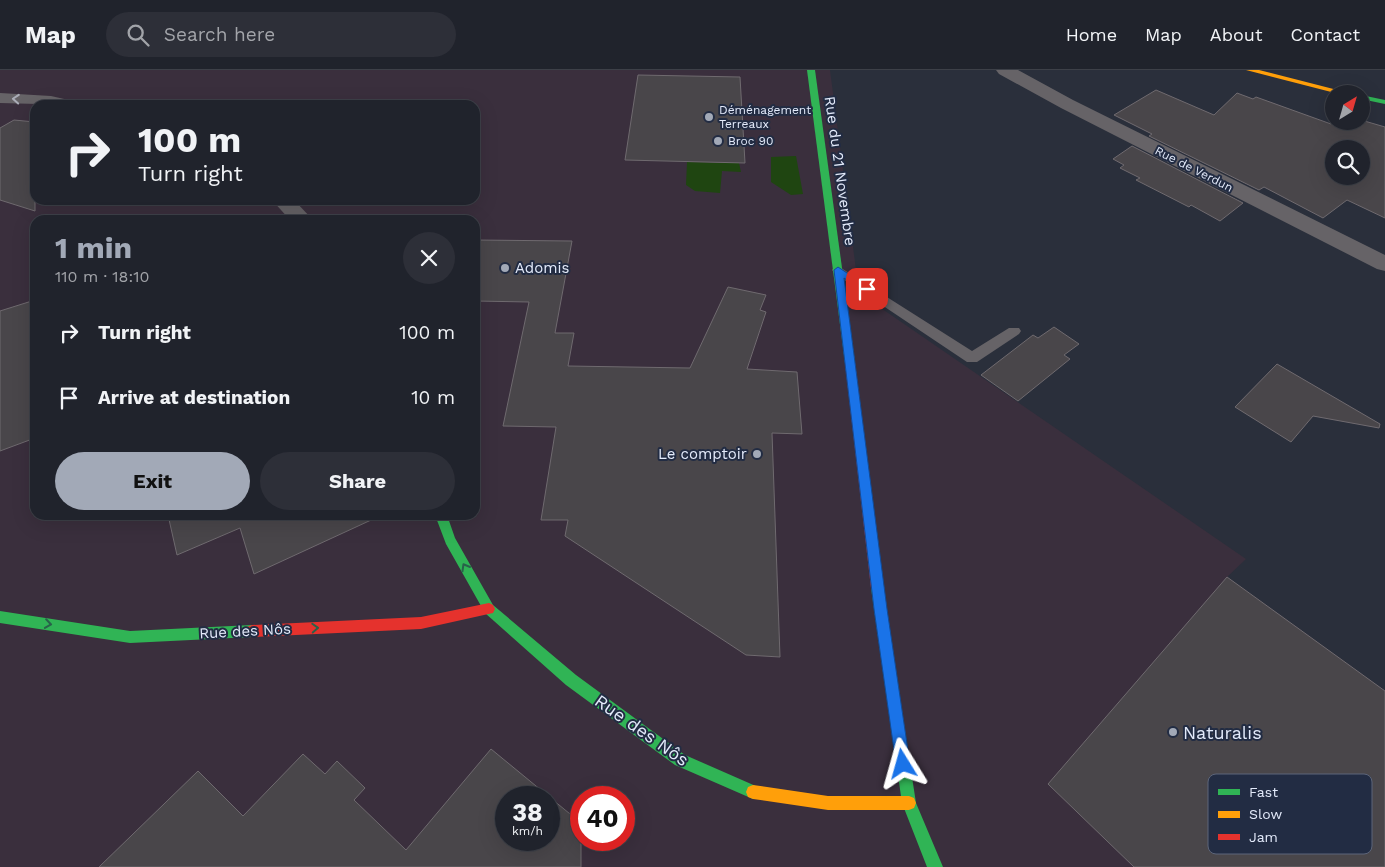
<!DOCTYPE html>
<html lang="en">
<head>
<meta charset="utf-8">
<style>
  :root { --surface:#20232c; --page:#2d2f38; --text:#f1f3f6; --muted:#a2a4a9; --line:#3d4048; --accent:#a2a9b7 }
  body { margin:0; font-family:"Work Sans",sans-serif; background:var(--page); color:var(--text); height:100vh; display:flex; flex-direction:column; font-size:19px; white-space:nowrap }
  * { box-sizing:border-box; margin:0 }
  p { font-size:16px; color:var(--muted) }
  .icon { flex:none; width:28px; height:28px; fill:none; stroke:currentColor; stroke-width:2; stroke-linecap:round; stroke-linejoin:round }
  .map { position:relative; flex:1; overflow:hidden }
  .drawer { position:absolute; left:30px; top:145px; width:450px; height:305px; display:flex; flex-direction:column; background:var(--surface); border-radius:15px; box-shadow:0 5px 20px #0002,0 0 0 1px var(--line) }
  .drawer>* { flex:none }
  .top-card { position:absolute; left:30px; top:30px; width:450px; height:105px; border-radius:15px; box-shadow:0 5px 20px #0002,0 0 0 1px var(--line); background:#20232c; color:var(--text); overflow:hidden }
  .needle { width:32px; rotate:37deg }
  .controls { position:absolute; left:1325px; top:15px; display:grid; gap:10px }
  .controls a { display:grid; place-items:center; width:45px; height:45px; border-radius:50%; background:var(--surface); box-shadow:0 5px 20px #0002,0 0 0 1px var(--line); font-size:25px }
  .speed { position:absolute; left:495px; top:716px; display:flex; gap:10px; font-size:25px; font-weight:700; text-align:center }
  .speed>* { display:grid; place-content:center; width:65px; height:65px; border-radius:50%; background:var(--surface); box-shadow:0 5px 20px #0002,0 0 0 1px var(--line); line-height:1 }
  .speed small { font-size:12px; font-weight:400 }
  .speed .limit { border:8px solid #d22; background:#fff; color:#111 }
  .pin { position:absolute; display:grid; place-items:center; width:42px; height:42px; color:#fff; margin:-21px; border-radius:10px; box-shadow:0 2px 8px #0006 }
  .me { position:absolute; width:55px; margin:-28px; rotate:352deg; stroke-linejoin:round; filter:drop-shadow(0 0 4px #0008) }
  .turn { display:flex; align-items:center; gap:18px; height:105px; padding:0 25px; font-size:22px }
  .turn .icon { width:65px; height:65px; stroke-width:2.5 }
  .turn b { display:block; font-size:35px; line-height:42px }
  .round { display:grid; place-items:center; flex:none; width:52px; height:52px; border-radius:26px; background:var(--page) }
  .summary { display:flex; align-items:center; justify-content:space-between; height:85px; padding:0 25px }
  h1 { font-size:30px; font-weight:700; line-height:38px; color:var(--accent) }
  .action { display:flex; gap:10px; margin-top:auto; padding:10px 25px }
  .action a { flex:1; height:58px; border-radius:30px; background:var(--accent); color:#111; font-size:20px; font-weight:700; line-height:58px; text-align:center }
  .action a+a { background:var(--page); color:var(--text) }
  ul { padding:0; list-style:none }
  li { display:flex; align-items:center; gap:15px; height:65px; padding:0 25px }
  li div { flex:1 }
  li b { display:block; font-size:19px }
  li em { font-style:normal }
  header { display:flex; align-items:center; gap:30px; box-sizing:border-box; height:70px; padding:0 25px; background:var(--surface); border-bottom:1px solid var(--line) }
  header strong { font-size:24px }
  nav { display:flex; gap:28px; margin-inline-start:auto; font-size:18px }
  .search { width:350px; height:45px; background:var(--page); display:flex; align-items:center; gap:12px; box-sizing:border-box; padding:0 18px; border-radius:28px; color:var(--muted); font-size:19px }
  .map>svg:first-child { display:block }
  .commercial { fill:#3a2f3d; fill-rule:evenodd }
  .green { fill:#1f4511 }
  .building { fill:#49464a; stroke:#6f6a6f; fill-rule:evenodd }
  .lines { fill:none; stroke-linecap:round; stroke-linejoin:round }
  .lane { fill:#666367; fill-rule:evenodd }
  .street { fill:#666367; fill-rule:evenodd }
  .fast { fill:#30b455; fill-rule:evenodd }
  .slow { fill:#ff9f0a; fill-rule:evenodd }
  .jam { fill:#e5322d; fill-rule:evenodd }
  .oneway { stroke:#abadb8 }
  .oneway2 { stroke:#28624a }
  .route { fill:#1a73e8; stroke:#114b97 }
  .poi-dot { fill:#a2a9b7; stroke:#222c43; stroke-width:2 }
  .labels { text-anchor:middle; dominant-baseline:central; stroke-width:4; stroke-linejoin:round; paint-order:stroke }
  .far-poi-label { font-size:12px; fill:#e3eafa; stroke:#222c43; text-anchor:start }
  .far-street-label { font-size:12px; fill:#e3eafa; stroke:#222c43 }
  .street-label { font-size:15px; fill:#e3eafa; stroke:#222c43 }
  .poi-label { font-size:15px; fill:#e3eafa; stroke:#222c43; text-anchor:start }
  .near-street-label { font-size:18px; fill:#e3eafa; stroke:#222c43 }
  .near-poi-label { font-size:18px; fill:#e3eafa; stroke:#222c43; text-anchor:start }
  .key { fill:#222c43; stroke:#5c657a; stroke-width:1 }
  .key-label { font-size:14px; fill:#e3eafa }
</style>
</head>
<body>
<header>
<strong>Map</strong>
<div class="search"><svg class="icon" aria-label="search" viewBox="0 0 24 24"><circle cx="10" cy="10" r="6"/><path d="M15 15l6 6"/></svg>Search here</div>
<nav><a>Home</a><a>Map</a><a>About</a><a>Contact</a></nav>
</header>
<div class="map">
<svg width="1385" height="797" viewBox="0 0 1385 797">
  <rect width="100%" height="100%" fill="#2a2f3b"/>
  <path class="commercial" d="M 0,0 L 830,0 L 859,223 L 1246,489 L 1227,507 L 1385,621 L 1385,797 L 0,797 ZM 35,35 L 475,35 L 475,130 L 35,130 ZM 35,150 L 475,150 L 475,445 L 35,445 ZM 506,728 L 549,728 L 549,770 L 506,770 ZM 581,728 L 624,728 L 624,770 L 581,770 Z"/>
  <g class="green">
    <path d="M 796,86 L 803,124 L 791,125 L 771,112 L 771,87 Z"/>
    <path d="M 687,92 L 739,93 L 741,102 L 722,101 L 720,123 L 695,121 L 686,115 Z"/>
  </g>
  <g class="building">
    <path d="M 638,5 L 740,7 L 745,93 L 625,90 Z"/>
    <path d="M 1156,20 L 1214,45 L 1237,23 L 1253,29 L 1256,27 L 1331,54 L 1334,50 L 1361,50 L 1385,57 L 1385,148 L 1347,130 L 1323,148 L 1264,117 L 1259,120 L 1149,66 L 1152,64 L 1114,45 ZM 1334,79 L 1361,79 L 1361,106 L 1334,106 Z"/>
    <path d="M 14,50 L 35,52 L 35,141 L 0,130 L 0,58 Z"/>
    <path d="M 1132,76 L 1243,133 L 1220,151 L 1191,135 L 1189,137 L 1136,110 L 1140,108 L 1120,98 L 1124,95 L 1113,89 Z"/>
    <path d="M 475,170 L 572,171 L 555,263 L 574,263 L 568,296 L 690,298 L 728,217 L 766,225 L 760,240 L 766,242 L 747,299 L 797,302 L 802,364 L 772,363 L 780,587 L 746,585 L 565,466 L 568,450 L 541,450 L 556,357 L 503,356 L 529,232 L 475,231 Z"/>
    <path d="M 35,230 L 35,368 L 0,381 L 0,241 Z"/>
    <path d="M 1054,257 L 1079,274 L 1064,285 L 1070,289 L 1018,331 L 981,305 L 1033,265 L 1038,268 Z"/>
    <path d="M 1277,294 L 1380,354 L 1379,358 L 1313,346 L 1291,372 L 1235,337 Z"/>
    <path d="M 168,445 L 382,445 L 254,504 L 240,458 L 177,485 Z"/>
    <path d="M 1227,507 L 1385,621 L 1385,797 L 1134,797 L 1048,714 Z"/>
    <path d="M 491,679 L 581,753 L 581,797 L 99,797 L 198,701 L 243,746 L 303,684 L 325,704 L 337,691 L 365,718 L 354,730 L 406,780 ZM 506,728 L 549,728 L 549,770 L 506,770 Z"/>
  </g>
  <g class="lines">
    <path class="lane" d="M 838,196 L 972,281 L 1009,258 L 1019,258 L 1021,261 L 1019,264 L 977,292 L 967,292 L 834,203 L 832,200 L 834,197 Z"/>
    <g class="street">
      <path d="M 996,0 L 1018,0 L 1073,30 L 1385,185 L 1385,201 L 1377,199 L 1061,38 L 999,4 Z"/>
      <path d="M 0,23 L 51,26 L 73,31 L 76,35 L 0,33 Z"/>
      <path d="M 272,130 L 294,130 L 313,150 L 290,150 Z"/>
    </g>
    <g class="fast">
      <path d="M 807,0 L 815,0 L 855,293 L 850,297 L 845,293 Z"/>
      <path d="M 1361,25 L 1385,30 L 1385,34 L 1361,29 Z"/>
      <path d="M 435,445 L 447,445 L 455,468 L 493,535 L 576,605 L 685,685 L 758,717 L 760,722 L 758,727 L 753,729 L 675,695 L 566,615 L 485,543 L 446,474 Z"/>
      <path d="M 877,512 L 881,514 L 883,518 L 916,733 L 943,797 L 927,797 L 902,733 L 871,518 L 873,514 Z"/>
      <path d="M 0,541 L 130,561 L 252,555 L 257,557 L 258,561 L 257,565 L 252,567 L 130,573 L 0,553 Z"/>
    </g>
    <g class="slow">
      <path d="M 1246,0 L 1259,0 L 1353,24 L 1339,24 Z"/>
      <path d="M 753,715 L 828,726 L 909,726 L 914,728 L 916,733 L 914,738 L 909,740 L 828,740 L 753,729 L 748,727 L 746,722 L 748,717 Z"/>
    </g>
    <g class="jam">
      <path d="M 850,289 L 855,293 L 883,518 L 881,522 L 877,524 L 873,522 L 871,518 L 845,293 Z"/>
      <path d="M 489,533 L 493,535 L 495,539 L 493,543 L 421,559 L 252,567 L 247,565 L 246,561 L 247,557 L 252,555 L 421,547 Z"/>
    </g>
  </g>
  <defs><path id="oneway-chevron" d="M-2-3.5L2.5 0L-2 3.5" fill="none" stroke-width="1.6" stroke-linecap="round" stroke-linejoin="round" transform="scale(1.25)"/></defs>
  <use class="oneway" href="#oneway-chevron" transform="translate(16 29) rotate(-176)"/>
  <g class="oneway2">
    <use href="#oneway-chevron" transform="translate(465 497) rotate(-120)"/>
    <use href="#oneway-chevron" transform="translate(48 554) rotate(8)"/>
    <use href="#oneway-chevron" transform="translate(315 558) rotate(-3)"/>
  </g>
  <path class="route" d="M 838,197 L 871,219 L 870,221 L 863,221 L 844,208 L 887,539 L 910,694 L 908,699 L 903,701 L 898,699 L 896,694 L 874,539 L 834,200 Z"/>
  <g class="poi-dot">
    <circle cx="709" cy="47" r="5"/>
    <circle cx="718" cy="71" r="5"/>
    <circle cx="505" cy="198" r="5"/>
    <circle cx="757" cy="384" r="5"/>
    <circle cx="1173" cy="662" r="5"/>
  </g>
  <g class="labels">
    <g class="far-poi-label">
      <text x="719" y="40">Déménagement<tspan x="719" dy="14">Terreaux</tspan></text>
      <text x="728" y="71">Broc 90</text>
    </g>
    <g class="far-street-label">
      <text transform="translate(1194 99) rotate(27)">Rue de Verdun</text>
    </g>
    <g class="street-label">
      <text transform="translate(840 101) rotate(82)">Rue du 21 Novembre</text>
      <text transform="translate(245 561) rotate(-3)">Rue des Nôs</text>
    </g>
    <g class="poi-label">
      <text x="515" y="198">Adomis</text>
      <text x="747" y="384" text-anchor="end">Le comptoir</text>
    </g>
    <g class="near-street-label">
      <text transform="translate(642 660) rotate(35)">Rue des Nôs</text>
    </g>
    <g class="near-poi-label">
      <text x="1183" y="662">Naturalis</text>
    </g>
  </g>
  <rect x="1208" y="704" width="164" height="80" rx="8" class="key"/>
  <rect x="1218" y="719" width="22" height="6" fill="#30b455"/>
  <rect x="1218" y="741" width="22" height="7" fill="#ff9f0a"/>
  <rect x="1218" y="764" width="22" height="6" fill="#e5322d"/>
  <g class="key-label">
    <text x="1249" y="727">Fast</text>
    <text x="1249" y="749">Slow</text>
    <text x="1249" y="772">Jam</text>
  </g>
</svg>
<div class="controls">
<a><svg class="needle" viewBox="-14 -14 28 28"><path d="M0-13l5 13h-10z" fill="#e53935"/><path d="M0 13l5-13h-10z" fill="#a2a4a9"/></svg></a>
<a><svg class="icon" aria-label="search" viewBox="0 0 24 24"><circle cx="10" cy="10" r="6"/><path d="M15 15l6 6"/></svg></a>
</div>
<div class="speed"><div>38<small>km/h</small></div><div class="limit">40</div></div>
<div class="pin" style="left:867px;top:219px;background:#d93025"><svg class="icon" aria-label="arrive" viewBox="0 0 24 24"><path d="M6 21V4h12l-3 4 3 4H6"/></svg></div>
<svg class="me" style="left:903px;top:694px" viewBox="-20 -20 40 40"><path d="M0-17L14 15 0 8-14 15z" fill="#1a73e8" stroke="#fff" stroke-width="4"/></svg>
<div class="top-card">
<div class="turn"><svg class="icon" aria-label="right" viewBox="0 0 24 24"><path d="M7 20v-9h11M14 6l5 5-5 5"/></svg><div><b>100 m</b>Turn right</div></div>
</div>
<section class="drawer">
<div class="summary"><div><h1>1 min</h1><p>110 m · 18:10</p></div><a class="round"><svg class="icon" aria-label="close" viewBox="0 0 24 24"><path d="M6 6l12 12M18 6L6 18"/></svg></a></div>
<ul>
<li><svg class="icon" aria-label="right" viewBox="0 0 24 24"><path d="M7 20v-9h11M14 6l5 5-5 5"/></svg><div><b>Turn right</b></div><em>100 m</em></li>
<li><svg class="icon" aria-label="arrive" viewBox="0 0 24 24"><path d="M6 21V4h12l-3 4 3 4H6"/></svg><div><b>Arrive at destination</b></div><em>10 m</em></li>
</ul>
<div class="action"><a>Exit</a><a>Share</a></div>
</section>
</div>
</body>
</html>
